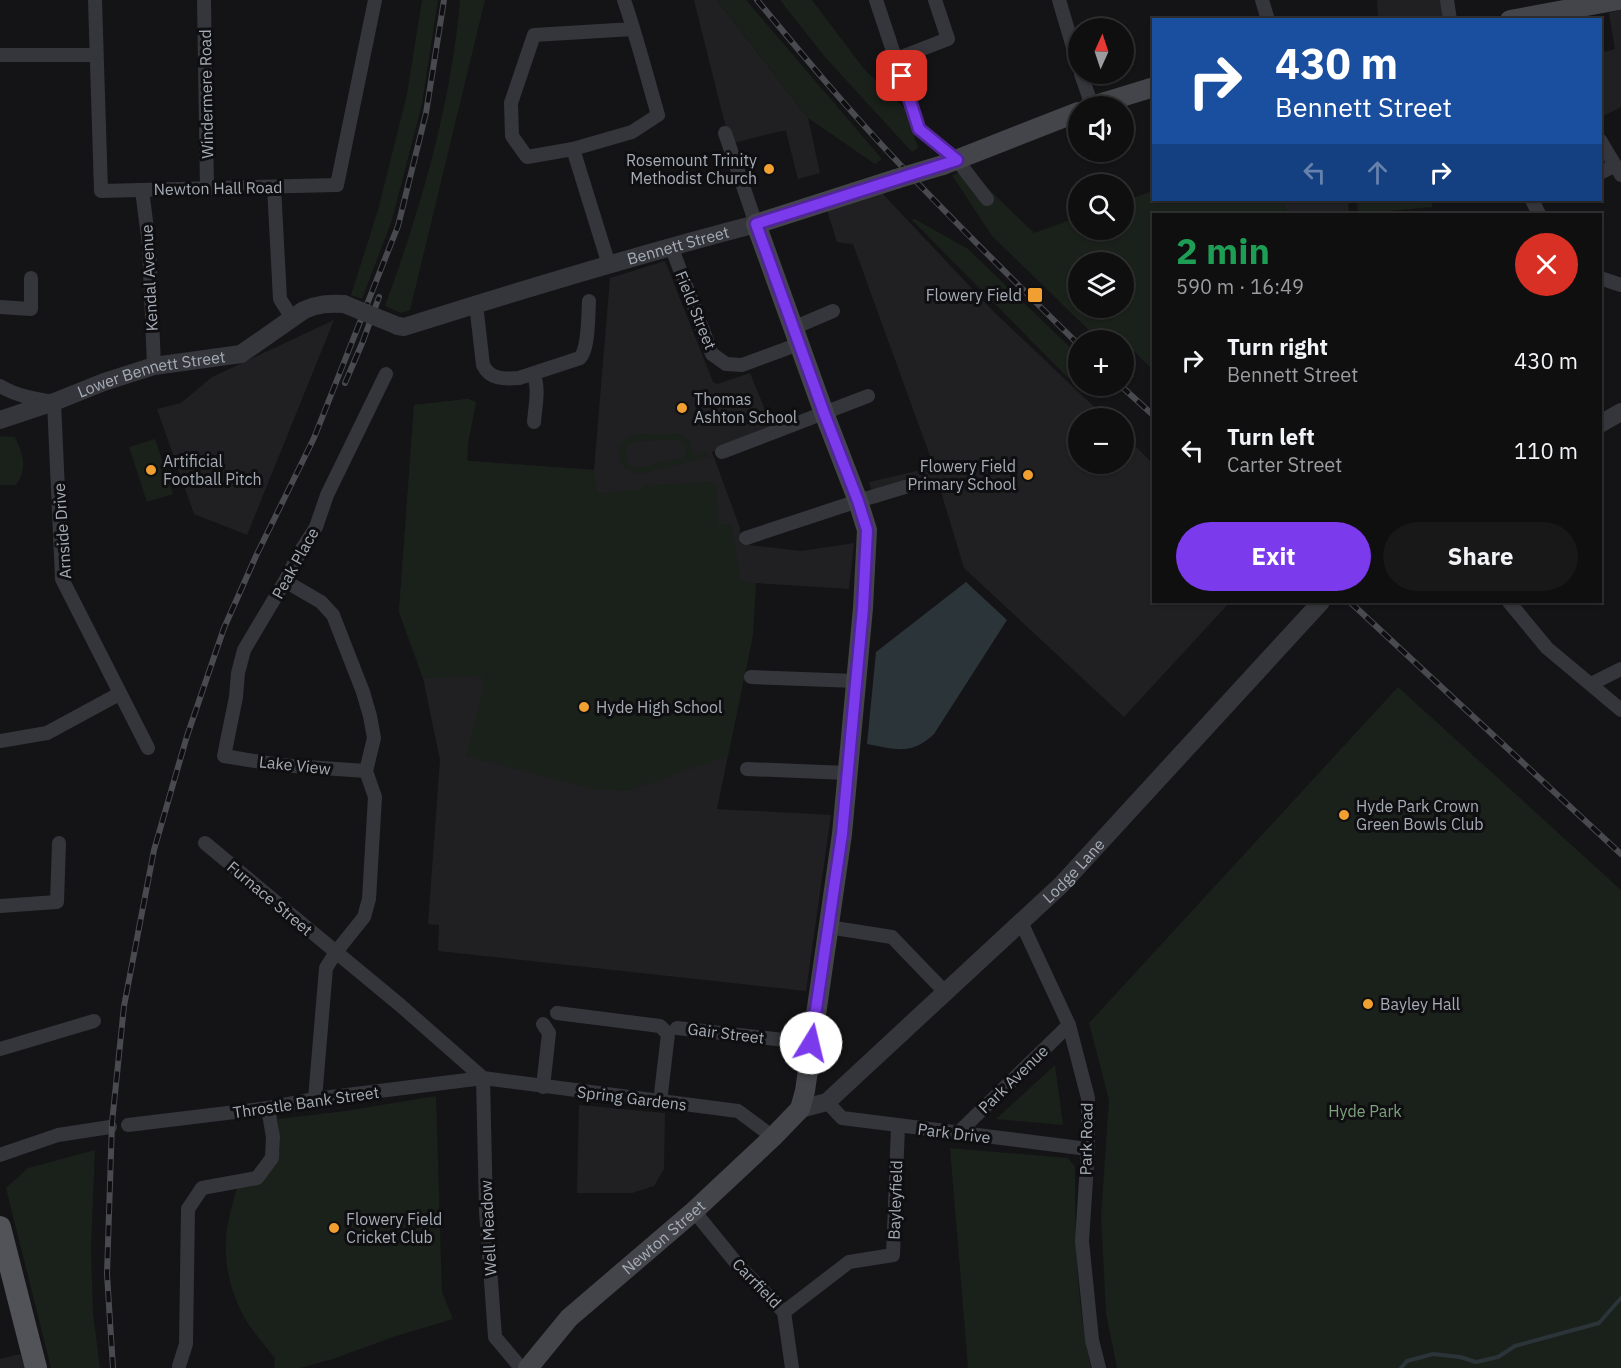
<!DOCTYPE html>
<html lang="en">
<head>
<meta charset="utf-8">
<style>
  :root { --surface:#0f0f10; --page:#181819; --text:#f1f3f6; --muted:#9b9c9f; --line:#2f2f30; --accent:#7c3aed }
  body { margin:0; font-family:"IBM Plex Sans",sans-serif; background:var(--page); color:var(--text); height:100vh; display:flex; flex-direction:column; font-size:22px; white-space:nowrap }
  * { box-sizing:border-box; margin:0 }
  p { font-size:20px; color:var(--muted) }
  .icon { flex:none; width:33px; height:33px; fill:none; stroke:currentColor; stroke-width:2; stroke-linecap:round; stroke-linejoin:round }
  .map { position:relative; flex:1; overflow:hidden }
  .sheet { position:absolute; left:1152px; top:213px; width:450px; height:390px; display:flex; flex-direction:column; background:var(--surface); border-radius:0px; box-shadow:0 2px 4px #0004,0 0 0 2px var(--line) }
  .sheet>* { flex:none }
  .guide { position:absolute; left:1152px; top:18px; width:450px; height:183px; border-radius:0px; box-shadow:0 2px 4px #0004,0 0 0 2px var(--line); background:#1a4fa0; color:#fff; overflow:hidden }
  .needle { width:39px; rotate:3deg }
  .controls { position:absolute; left:1068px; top:18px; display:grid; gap:12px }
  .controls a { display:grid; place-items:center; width:66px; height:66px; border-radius:50%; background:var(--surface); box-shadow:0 2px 4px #0004,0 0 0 2px var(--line); font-size:30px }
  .pin { position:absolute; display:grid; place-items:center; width:51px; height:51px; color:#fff; margin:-26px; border-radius:12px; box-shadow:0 3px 9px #0006 }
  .me { position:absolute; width:66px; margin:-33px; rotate:9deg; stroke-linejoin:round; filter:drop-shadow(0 0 4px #0008) }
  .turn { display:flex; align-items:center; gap:21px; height:126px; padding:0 24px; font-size:27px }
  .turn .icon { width:78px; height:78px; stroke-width:2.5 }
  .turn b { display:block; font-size:42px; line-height:51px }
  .lanes { display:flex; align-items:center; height:57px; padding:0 24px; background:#0003; justify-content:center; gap:30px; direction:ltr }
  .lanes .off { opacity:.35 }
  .round { display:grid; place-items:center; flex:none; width:63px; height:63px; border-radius:32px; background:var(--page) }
  .summary { display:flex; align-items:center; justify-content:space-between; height:102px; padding:0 24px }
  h1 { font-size:36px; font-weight:700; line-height:45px; color:#1e9e55 }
  .action { display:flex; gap:12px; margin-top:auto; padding:12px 24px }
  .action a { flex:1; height:69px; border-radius:36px; background:var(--accent); color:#fff; font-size:24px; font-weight:700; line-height:69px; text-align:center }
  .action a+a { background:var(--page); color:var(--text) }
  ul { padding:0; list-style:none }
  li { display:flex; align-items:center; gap:18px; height:90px; padding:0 24px }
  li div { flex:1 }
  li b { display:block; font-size:22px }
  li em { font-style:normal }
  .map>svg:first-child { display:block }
  .built { fill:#202023 }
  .green { fill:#1a201a; fill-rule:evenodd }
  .water { fill:#2a3439 }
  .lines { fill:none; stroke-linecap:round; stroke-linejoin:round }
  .stream { stroke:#2a3439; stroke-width:4 }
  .minor { stroke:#35363b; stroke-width:14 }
  .tertiary { stroke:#35363b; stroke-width:18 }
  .secondary { stroke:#43454a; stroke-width:20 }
  .primary { stroke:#515359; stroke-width:22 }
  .rail-casing { stroke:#484a4f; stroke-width:6 }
  .rail { stroke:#0f0f11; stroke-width:4; stroke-dasharray:11; stroke-linecap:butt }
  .tertiary-bridge { stroke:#35363b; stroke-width:18 }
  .secondary-bridge { stroke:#43454a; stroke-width:20 }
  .route-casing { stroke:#51269a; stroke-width:15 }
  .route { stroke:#7c3aed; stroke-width:10 }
  .poi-dot { fill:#f19f30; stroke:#0f0f11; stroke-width:2 }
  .labels { text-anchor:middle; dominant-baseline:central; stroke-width:6; stroke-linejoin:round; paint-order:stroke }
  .street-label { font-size:16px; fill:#a5acb6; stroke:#0f0f11 }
  .poi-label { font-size:16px; fill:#a5acb6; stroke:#0f0f11; text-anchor:start }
  .park-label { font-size:16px; fill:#7da17c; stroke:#0f0f11 }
</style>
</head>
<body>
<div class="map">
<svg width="1621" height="1368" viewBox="0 0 1621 1368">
  <rect width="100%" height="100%" fill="#141416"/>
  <g class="built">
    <path d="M 694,0 L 717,0 L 808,118 L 820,173 L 798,179 L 786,131 L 781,131 L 730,144 Z"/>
    <path d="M 1377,0 L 1443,0 L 1445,12 L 1442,16 L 1425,19 L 1378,19 Z"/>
    <path d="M 1621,10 L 1621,107 L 1601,117 L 1601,53 L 1615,49 L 1609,13 Z"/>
    <path d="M 882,193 L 993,311 L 1106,418 L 1078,418 L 1078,464 L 1124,464 L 1124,435 L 1153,464 L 1154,602 L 1230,602 L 1124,717 L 964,568 L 938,482 L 875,504 L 869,482 L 934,467 L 853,244 L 837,242 L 827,210 Z"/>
    <path d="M 1282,200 L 1348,200 L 1349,214 L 1287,214 Z"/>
    <path d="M 665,261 L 713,382 L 717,384 L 750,373 L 774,432 L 712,452 L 740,528 L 740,544 L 801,551 L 854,543 L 849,589 L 756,583 L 753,635 L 717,809 L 831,815 L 806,991 L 438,951 L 439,925 L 428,924 L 440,760 L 423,678 L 399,612 L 414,405 L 468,399 L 476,402 L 468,443 L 467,459 L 468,461 L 594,470 L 610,278 Z"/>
    <path d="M 334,320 L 247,535 L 194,514 L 157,409 L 181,403 L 212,377 Z"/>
    <path d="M 579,1105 L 665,1113 L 664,1169 L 654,1186 L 632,1193 L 577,1193 Z"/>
    <path d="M 20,1354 L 25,1368 L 0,1368 L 0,1359 Z"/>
  </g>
  <g class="green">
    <path d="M 422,0 L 438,0 L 422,104 L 392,220 L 362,299 L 351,295 L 378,210 L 407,94 Z"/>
    <path d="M 460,0 L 485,0 L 410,310 L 401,313 L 385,306 C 421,208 451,105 460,0 Z"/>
    <path d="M 717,0 L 746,0 L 882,159 L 875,164 L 808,118 Z"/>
    <path d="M 780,0 L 812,0 L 864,69 L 906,110 L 918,148 L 912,152 L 825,57 Z"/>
    <path d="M 969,170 L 1034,233 L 1078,217 L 1078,230 L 1124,230 L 1124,201 L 1153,191 L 1154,200 L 1282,200 L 1287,214 L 1154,214 L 1153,370 L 1122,339 L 1120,340 L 1099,340 L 992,236 L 952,175 ZM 1078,262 L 1124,262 L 1124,308 L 1078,308 Z"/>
    <path d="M 1357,200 L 1432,200 L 1432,207 L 1358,214 Z"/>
    <path d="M 915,219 L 968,249 L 1078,355 L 1078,367 L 1068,378 L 912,220 Z"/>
    <path d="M 468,399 L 476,402 L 468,443 L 467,459 L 468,461 L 594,470 L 597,493 L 644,489 L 644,485 L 716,482 L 718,524 L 731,524 L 741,582 L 756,583 L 753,635 L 728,756 L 628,791 L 599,790 L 466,756 L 483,688 L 482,676 L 423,678 L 399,612 L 414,405 Z"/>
    <path d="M 675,433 C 688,435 693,443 691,455 L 707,451 L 709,457 L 640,474 C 618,472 610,446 630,437 C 641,432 663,434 675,433 ZM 677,440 L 683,442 L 686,449 L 685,454 L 681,458 L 638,468 L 631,466 L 626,460 L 627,448 L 632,443 L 637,441 Z"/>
    <path d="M 0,436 L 15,437 C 23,455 28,468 16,485 L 0,485 Z"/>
    <path d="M 155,439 L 173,494 L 147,502 L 129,447 Z"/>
    <path d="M 1398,687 L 1621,890 L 1621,1368 L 1117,1368 L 1106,1313 L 1101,1217 L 1109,1100 L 1089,1023 Z"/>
    <path d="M 1055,1065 L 1063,1125 L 996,1119 Z"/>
    <path d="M 436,1096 L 442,1292 L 453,1319 L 393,1337 L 333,1359 L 300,1368 L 274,1368 L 275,1358 C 266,1347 257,1336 249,1325 C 233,1301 224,1268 226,1239 C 227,1221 233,1202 238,1184 L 277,1158 L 280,1150 L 278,1119 L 345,1111 Z"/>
    <path d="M 950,1148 L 1068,1158 L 1075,1167 C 1075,1234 1076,1302 1091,1368 L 968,1368 Z"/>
    <path d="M 95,1150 L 91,1247 L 93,1313 L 100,1368 L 51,1368 L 6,1188 L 28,1168 Z"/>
  </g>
  <path class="water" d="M 966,582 L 1007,620 L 934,734 C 911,756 895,749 867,744 L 876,652 Z"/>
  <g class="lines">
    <path class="stream" d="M 1401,1368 L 1407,1361 L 1433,1354 L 1460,1357 L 1476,1362 L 1498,1357 L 1515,1346 L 1599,1323 L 1621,1298"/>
    <g class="minor">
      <path d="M 95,0 L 101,191 L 337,185 L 375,0"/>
      <path d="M 204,0 L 207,188"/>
      <path d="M 624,0 C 637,38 647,77 658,115 L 632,132 L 573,149 L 527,157 L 512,136 L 511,103 L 534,35 L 633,29"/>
      <path d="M 876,0 L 919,129 L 957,160 L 987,199"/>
      <path d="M 1059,0 L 1078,64"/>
      <path d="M 1262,0 L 1268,20"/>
      <path d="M 1447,0 L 1450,20"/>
      <path d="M 0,55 L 96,55"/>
      <path d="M 896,59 L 948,39 L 935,0"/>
      <path d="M 1081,74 L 1092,106"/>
      <path d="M 725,133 L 756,224"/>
      <path d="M 1600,140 L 1621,175"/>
      <path d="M 573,149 L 609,265"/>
      <path d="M 1600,173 L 1615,165"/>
      <path d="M 274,187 L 280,299 L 292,318"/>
      <path d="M 142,190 L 149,245 L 154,366"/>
      <path d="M 1532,200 L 1539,214"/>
      <path d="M 671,246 L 712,354 L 726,364 L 742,365 L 799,344"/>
      <path d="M 1600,278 L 1621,285"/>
      <path d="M 476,304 L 483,365 C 490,380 505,379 519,378 L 580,358 C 589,348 588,316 589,301"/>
      <path d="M 0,307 L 31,309 L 31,278"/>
      <path d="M 793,328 L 833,311"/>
      <path d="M 533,374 C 540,387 535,407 534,422"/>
      <path d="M 0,386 C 17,396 34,399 54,402 L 62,579 L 148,748"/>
      <path d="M 722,452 L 868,396"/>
      <path d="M 746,538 L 858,501 L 905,487"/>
      <path d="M 1509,602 L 1547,648 L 1621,710"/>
      <path d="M 751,677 L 856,681"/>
      <path d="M 1591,684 L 1621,669"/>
      <path d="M 0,741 L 47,733 L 119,694"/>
      <path d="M 747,769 L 847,773"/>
      <path d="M 366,771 L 279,765 L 224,756 L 236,697 L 238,673 L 244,650 L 285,581 L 300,552 L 316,527 L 327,495 L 386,374"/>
      <path d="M 205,843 L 336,952 L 364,917 L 369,899 L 375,797 L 366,771 L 374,738 L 370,716 L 363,692 L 333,615 L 321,602 L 285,581"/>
      <path d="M 0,906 L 57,902 L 59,843"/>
      <path d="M 1021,922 L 1069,1025 L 1088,1098 L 1088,1149 L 1082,1241 L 1092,1340 L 1099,1368"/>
      <path d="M 828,927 L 892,937 L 945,992"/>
      <path d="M 557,1013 L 660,1026 L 668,1034 L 660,1102"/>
      <path d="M 677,1028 L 811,1043"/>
      <path d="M 0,1049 L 94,1021"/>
      <path d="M 483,1078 L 486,1211 L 495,1337 L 521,1368"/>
      <path d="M 543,1087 L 549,1033 L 543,1024"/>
      <path d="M 315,1099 L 326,968 L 336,952 L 400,1005 L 483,1078"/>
      <path d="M 827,1102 L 842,1118 L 1088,1149"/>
      <path d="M 128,1125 L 268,1108 L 315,1099 L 483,1078 L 738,1111 L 773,1137"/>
      <path d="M 958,1133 L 1069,1025"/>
      <path d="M 0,1155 L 58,1135 L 110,1127"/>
      <path d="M 694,1211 L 737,1264 L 784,1312 L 792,1368"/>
      <path d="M 784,1312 L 849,1262 L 893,1255 L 898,1126"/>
      <path d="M 179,1366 L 186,1344 L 188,1209 L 202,1188 L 257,1178 L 272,1158 L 273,1137 L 268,1108"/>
    </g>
    <g class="tertiary">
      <path id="s1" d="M 398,326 L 404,327 C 521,290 637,255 756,224"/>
      <path id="s2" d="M 0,420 L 54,402 L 104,382 L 154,366 L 241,354 L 304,310 C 318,304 329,303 344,304"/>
      <path d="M 1600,424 L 1621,412"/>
      <path id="s3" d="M 800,1109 L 827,1102 L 1061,885 L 1321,602"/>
    </g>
    <g class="secondary">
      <path d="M 1510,20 L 1619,0"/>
      <path d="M 1092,106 L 1154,87"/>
      <path d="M 943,165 L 1078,112"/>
      <path id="s4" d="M 528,1368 L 569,1318 L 694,1211 L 773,1137 L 800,1109 L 805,1091 L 842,834 L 863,608 L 867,530 L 858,501 L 824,413 L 756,224 L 896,179"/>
    </g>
    <path class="primary" d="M 0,1227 L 36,1368"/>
    <g class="rail-casing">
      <g id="rail">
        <path d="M 757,0 C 801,53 845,106 892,156 C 952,220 1015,282 1078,344"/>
        <path d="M 345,383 L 363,341 L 379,297"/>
        <path d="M 1121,386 L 1154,416"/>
        <path d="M 1350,602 L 1621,854"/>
        <path d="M 113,1368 L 107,1274 L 112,1123 L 124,1006 L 154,850 L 187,736 L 224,628 L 256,556 L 314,438 L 398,226 L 426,113 L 444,0"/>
      </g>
    </g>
    <use href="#rail" class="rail"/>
    <path class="tertiary-bridge" d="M 344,304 L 398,326"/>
    <path class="secondary-bridge" d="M 896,179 L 943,165"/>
  </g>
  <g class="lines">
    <g class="route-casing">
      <path id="route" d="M 811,1043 L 842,834 L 863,608 L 867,530 L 858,501 L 824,413 L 756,224 L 957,160 L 919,129 L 902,76"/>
    </g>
    <use href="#route" class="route"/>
  </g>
  <g class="poi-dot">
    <circle cx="769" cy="169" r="6"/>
    <rect x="1027" y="287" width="16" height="16" rx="3"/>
    <circle cx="682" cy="408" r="6"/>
    <circle cx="151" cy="470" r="6"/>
    <circle cx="1028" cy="475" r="6"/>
    <circle cx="584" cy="707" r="6"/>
    <circle cx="1344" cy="815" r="6"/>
    <circle cx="1368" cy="1004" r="6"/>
    <circle cx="334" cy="1228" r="6"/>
  </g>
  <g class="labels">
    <g class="street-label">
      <text transform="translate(206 94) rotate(-91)">Windermere Road</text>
      <text transform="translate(218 188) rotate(-1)">Newton Hall Road</text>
      <text stroke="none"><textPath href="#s1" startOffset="292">Bennett Street</textPath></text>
      <text transform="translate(149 278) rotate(-93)">Kendal Avenue</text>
      <text transform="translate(696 310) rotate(68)">Field Street</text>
      <text stroke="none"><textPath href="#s2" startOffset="159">Lower Bennett Street</textPath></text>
      <text transform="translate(62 531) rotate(-94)">Arnside Drive</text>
      <text transform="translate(295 563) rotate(-61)">Peak Place</text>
      <text transform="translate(295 765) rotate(6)">Lake View</text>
      <text stroke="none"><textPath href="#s3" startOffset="366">Lodge Lane</textPath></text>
      <text transform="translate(270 898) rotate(40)">Furnace Street</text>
      <text transform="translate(726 1033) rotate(7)">Gair Street</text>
      <text transform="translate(1013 1079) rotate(-44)">Park Avenue</text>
      <text transform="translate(632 1098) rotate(7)">Spring Gardens</text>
      <text transform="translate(306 1102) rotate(-8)">Throstle Bank Street</text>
      <text transform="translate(954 1133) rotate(7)">Park Drive</text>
      <text transform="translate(1086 1139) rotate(-89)">Park Road</text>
      <text transform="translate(895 1200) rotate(-88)">Bayleyfield</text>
      <text transform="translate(488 1228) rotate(-93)">Well Meadow</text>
      <text stroke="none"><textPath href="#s4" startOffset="189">Newton Street</textPath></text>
      <text transform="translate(757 1283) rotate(46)">Carrfield</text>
    </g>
    <g class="poi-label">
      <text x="757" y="160" text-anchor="end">Rosemount Trinity<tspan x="757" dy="18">Methodist Church</tspan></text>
      <text x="1022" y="295" text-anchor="end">Flowery Field</text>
      <text x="694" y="399">Thomas<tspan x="694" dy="18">Ashton School</tspan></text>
      <text x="163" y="461">Artificial<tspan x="163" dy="18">Football Pitch</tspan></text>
      <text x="1016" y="466" text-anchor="end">Flowery Field<tspan x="1016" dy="18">Primary School</tspan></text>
      <text x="596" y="707">Hyde High School</text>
      <text x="1356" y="806">Hyde Park Crown<tspan x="1356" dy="18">Green Bowls Club</tspan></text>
      <text x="1380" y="1004">Bayley Hall</text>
      <text x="346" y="1219">Flowery Field<tspan x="346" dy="18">Cricket Club</tspan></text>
    </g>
    <g class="park-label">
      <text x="1365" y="1111">Hyde Park</text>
    </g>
  </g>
</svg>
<div class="controls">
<a><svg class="needle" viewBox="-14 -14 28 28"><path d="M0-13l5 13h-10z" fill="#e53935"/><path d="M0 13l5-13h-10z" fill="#9b9c9f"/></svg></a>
<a><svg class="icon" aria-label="sound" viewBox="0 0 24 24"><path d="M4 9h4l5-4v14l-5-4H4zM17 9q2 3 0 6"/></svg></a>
<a><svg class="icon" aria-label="search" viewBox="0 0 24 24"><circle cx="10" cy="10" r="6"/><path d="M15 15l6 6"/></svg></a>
<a><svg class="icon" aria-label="layers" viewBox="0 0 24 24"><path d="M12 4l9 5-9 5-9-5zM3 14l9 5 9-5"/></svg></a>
<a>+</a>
<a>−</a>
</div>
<div class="pin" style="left:902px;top:76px;background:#d93025"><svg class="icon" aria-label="arrive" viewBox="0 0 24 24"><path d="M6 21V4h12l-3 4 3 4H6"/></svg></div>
<svg class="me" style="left:811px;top:1043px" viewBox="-20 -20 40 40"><circle r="19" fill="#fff"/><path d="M0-13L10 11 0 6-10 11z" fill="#7c3aed"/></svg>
<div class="guide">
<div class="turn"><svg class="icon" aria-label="right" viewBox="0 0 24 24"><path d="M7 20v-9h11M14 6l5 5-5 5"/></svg><div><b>430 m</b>Bennett Street</div></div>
<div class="lanes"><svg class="icon off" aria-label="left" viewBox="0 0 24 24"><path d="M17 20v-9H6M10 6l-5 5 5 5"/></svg><svg class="icon off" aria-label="ahead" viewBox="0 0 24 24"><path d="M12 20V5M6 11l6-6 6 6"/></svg><svg class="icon" aria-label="right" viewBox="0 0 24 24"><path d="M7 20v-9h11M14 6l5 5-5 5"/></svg></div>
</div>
<section class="sheet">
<div class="summary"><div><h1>2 min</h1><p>590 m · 16:49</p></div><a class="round" style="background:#d93025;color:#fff"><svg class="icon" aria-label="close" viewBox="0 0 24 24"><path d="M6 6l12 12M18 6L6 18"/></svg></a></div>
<ul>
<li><svg class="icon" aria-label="right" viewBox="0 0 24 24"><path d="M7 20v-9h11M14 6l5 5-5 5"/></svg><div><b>Turn right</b><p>Bennett Street</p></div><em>430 m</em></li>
<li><svg class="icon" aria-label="left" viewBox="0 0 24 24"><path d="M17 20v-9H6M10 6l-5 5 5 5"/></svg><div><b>Turn left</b><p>Carter Street</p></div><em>110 m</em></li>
</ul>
<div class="action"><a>Exit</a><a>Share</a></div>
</section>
</div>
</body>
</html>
